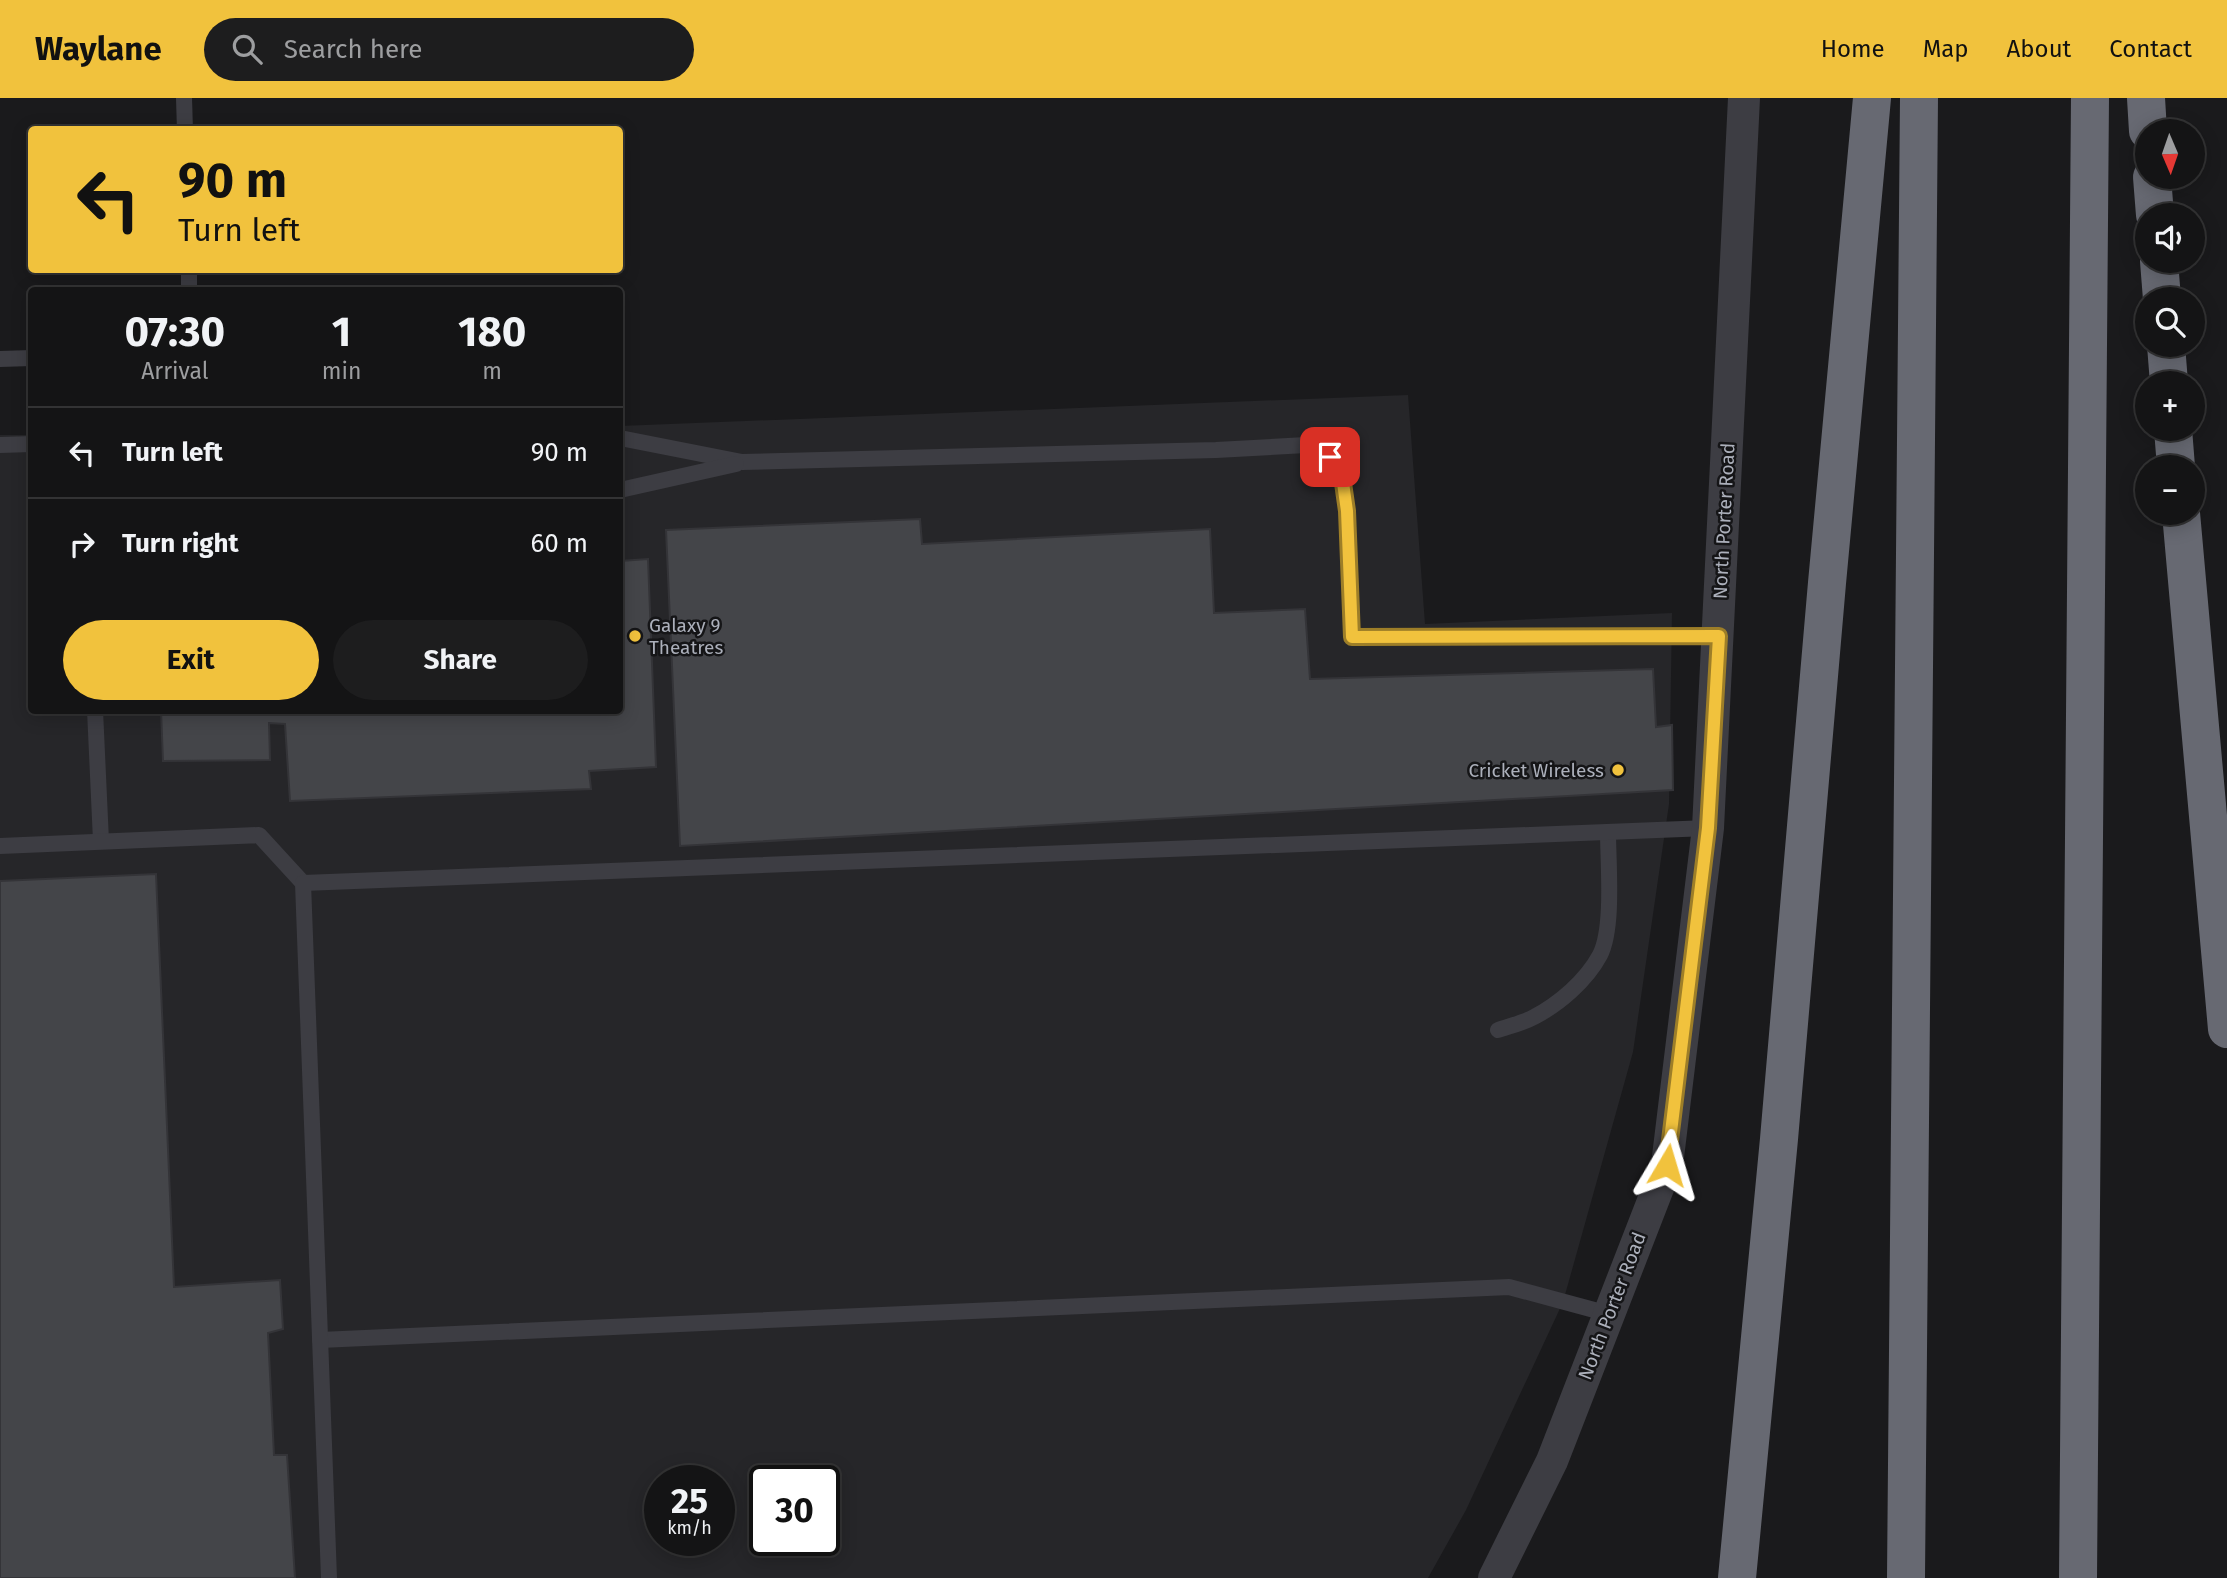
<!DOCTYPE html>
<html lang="en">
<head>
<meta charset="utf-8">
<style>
  :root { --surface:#141415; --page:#1d1d1e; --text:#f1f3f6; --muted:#9d9ea0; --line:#333334; --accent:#f1c23d }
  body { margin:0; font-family:"Fira Sans",sans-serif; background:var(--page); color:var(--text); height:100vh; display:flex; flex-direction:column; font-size:26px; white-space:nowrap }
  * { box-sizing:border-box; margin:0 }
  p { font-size:23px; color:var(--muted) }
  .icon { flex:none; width:38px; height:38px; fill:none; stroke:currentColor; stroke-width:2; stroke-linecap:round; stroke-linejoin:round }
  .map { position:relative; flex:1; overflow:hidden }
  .drawer { position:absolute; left:28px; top:189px; width:595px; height:427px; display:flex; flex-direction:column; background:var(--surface); border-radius:7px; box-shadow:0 4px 18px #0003,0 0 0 2px var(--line) }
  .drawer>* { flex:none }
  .hud { position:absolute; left:28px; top:28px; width:595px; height:147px; border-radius:7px; box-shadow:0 4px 18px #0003,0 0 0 2px var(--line); background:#f1c23d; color:#111; overflow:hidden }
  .needle { width:46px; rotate:178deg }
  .tools { position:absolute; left:2135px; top:21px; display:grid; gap:14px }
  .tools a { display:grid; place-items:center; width:70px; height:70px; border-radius:50%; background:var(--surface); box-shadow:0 4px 18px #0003,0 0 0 2px var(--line); font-size:35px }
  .speed { position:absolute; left:644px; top:1367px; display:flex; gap:14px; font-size:35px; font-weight:700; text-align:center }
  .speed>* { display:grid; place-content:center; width:91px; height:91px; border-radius:50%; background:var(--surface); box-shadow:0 4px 18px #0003,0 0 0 2px var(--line); line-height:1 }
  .speed small { font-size:18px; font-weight:400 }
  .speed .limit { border:4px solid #111; border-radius:10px; background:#fff; color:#111 }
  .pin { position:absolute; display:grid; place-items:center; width:60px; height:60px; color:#fff; margin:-30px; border-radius:14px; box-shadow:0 4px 10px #0006 }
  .me { position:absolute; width:77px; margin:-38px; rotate:7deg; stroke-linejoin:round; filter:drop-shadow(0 0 5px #0008) }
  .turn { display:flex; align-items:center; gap:24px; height:147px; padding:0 35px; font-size:32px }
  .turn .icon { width:91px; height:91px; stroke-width:2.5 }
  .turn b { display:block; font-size:49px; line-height:60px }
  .eta { display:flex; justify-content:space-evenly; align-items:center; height:119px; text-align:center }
  .eta b { font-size:42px; font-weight:700; line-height:49px }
  .action { display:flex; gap:14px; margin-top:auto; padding:14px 35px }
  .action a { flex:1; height:80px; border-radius:42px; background:var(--accent); color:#111; font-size:28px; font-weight:700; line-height:80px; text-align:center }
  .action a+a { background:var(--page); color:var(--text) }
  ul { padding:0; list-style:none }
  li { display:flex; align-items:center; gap:21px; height:91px; padding:0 35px; border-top:2px solid var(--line) }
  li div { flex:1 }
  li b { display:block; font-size:26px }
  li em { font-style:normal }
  header { display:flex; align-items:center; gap:42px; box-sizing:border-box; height:98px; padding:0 35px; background:var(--accent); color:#111 }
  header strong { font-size:33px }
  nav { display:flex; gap:38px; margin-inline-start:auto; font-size:24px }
  .search { width:490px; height:63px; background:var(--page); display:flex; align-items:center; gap:18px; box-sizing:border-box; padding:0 24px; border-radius:38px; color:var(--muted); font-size:26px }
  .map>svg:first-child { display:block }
  .built { fill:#262629; fill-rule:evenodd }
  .building { fill:#444549; stroke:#343438; stroke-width:2 }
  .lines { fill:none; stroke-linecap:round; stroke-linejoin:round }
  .lane { stroke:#3d3d43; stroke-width:16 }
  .street { stroke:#3d3d43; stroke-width:32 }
  .highway { stroke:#676972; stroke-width:38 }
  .route-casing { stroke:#9d7e28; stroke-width:18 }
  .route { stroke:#f1c23d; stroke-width:12 }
  .poi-dot { fill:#f1c23d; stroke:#151517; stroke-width:2.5 }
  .labels { text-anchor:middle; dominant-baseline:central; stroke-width:5; stroke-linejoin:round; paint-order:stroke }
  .street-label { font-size:19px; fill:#acb0bb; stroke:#151517 }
  .poi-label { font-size:19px; fill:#acb0bb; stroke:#151517; text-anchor:start }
</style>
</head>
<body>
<header>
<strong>Waylane</strong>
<div class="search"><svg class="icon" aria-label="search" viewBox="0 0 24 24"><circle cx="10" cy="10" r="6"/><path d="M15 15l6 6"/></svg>Search here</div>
<nav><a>Home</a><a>Map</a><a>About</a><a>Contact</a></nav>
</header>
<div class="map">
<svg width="2227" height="1480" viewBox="0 0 2227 1480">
  <rect width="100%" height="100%" fill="#1a1a1c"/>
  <path class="built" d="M 1408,297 L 1425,526 L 1672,515 L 1669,706 L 1633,954 L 1563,1204 L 1466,1412 L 1428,1480 L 0,1480 L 0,337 L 31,337 L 32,612 L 620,612 L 620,328 ZM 660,1382 L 719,1382 L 719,1442 L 660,1442 ZM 765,1382 L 824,1382 L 824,1442 L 765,1442 Z"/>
  <g class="building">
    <path d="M 920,421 L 922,446 L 1210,431 L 1214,515 L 1305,511 L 1310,581 L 1653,571 L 1656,629 L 1672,627 L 1673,692 L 680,748 L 666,432 Z"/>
    <path d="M 648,461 L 656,669 L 589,673 L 591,691 L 290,703 L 285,626 L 269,625 L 270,662 L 163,663 L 161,612 L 620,612 L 620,463 Z"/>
    <path d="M 156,776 L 174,1189 L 280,1182 L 283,1231 L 268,1235 L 274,1357 L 287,1357 L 295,1480 L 0,1480 L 0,783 Z"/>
  </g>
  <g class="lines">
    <g class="lane">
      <path d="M 184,0 L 185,32"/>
      <path d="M 189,172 L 189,192"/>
      <path d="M 0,261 L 32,260"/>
      <path d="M 620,340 L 742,364 L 1216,352 L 1306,347 L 1330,359 L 1342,378 L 1347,413 L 1352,539 L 1719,538"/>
      <path d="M 0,347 L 32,346"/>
      <path d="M 620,392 L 736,366"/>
      <path d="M 95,612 L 101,743"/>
      <path d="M 0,748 L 259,737 L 303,785"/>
      <path d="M 1498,932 C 1510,928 1523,925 1534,919 C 1559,906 1586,883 1600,857 C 1614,830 1608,765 1608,734"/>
      <path d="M 320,1242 L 1509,1189 L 1609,1216"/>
      <path d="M 329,1480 L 303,785 L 1708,730"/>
    </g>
    <path class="street" d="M 1494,1480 L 1552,1363 L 1667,1067 L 1708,730 L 1744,0"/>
    <g class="highway">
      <path d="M 2146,0 L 2148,33"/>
      <path d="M 2152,79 L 2155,117"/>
      <path d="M 2159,163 L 2162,201"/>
      <path d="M 2166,247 L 2169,285"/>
      <path d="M 2173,331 L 2176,369"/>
      <path d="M 2181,415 L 2227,931"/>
      <path d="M 1737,1480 L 1779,1041 L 1827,485 L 1872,0"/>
      <path d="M 1906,1480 L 1919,0"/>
      <path d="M 2078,1480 L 2090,0"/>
    </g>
  </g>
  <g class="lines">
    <g class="route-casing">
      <path id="route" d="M 1330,359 L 1342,378 L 1347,413 L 1352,539 L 1719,538 L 1708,730 L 1667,1067"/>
    </g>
    <use href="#route" class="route"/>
  </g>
  <g class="poi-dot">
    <circle cx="635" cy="538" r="7"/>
    <circle cx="1618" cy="672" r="7"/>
  </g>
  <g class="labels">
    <g class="street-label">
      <text transform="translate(1724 423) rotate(-87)">North Porter Road</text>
      <text transform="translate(1612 1208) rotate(-69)">North Porter Road</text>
    </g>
    <g class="poi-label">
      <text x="649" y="527">Galaxy 9<tspan x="649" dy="22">Theatres</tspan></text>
      <text x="1604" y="672" text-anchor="end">Cricket Wireless</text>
    </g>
  </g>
</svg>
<div class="tools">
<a><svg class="needle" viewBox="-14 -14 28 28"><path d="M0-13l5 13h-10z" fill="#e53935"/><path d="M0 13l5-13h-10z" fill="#9d9ea0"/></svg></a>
<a><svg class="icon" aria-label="sound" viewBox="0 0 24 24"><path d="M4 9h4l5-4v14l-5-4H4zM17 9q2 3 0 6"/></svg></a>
<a><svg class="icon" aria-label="search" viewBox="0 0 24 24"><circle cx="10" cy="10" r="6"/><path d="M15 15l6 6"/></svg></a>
<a>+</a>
<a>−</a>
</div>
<div class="speed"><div>25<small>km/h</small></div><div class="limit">30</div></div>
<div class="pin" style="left:1330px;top:359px;background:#d93025"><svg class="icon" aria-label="arrive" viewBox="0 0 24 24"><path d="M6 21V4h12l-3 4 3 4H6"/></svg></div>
<svg class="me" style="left:1667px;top:1067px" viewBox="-20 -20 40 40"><path d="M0-17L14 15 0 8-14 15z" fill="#f1c23d" stroke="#fff" stroke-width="4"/></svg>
<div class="hud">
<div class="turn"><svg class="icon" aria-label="left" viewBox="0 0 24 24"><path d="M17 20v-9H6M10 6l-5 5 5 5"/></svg><div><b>90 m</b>Turn left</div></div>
</div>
<section class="drawer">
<div class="eta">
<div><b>07:30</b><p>Arrival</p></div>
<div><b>1</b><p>min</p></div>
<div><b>180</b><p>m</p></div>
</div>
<ul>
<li><svg class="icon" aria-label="left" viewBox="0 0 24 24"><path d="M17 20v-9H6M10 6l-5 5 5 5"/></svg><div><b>Turn left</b></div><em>90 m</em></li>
<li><svg class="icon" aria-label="right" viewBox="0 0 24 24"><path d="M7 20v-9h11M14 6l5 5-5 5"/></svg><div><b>Turn right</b></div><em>60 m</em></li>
</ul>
<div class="action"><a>Exit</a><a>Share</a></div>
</section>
</div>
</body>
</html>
